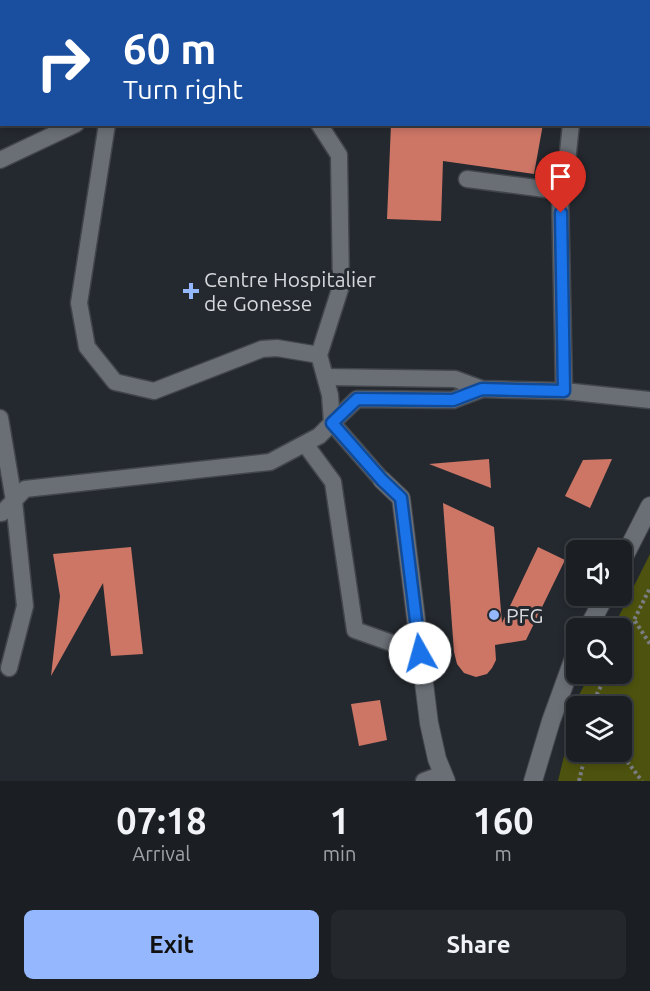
<!DOCTYPE html>
<html lang="en">
<head>
<meta charset="utf-8">
<style>
  :root { --surface:#1b1f23; --page:#24272b; --text:#f1f3f6; --muted:#a0a2a6; --line:#393d41; --accent:#95b7fd }
  body { margin:0; font-family:Ubuntu,sans-serif; background:var(--page); color:var(--text); height:100vh; display:flex; flex-direction:column; font-size:22px; white-space:nowrap }
  * { box-sizing:border-box; margin:0 }
  p { font-size:20px; color:var(--muted) }
  .icon { flex:none; width:33px; height:33px; fill:none; stroke:currentColor; stroke-width:2; stroke-linecap:round; stroke-linejoin:round }
  .map { position:relative; height:781px; overflow:hidden }
  .details { display:flex; flex-direction:column; background:var(--surface); flex:1 }
  .details>* { flex:none }
  .guide { position:absolute; left:0px; top:0px; width:651px; height:126px; box-shadow:0 3px 9px #0003,0 0 0 2px var(--line); background:#1a4fa0; color:#fff; overflow:hidden }
  .tools { position:absolute; left:566px; top:540px; display:grid; gap:12px }
  .tools a { display:grid; place-items:center; width:66px; height:66px; border-radius:9px; background:var(--surface); box-shadow:0 3px 9px #0003,0 0 0 2px var(--line); font-size:30px }
  .pin { position:absolute; display:grid; place-items:center; width:51px; height:51px; color:#fff; margin:-62px -26px; border-radius:50% 50% 50% 0; rotate:-45deg; box-shadow:0 0 6px #0007 }
  .pin .icon { rotate:45deg }
  .me { position:absolute; width:66px; margin:-33px; rotate:353deg; stroke-linejoin:round; filter:drop-shadow(0 0 4px #0008) }
  .turn { display:flex; align-items:center; gap:21px; height:126px; padding:0 24px; font-size:27px }
  .turn .icon { width:78px; height:78px; stroke-width:2.5 }
  .turn b { display:block; font-size:42px; line-height:51px }
  .eta { display:flex; justify-content:space-evenly; align-items:center; height:102px; text-align:center }
  .eta b { font-size:36px; font-weight:700; line-height:42px }
  .primary-button { display:flex; gap:12px; margin-top:auto; padding:12px 24px }
  .primary-button a { flex:1; height:69px; border-radius:9px; background:var(--accent); color:#111; font-size:24px; font-weight:700; line-height:69px; text-align:center }
  .primary-button a+a { background:var(--page); color:var(--text) }
  .map>svg:first-child { display:block }
  .green { fill:#4d520e }
  .building { fill:#cd7666 }
  .lines { fill:none; stroke-linecap:round; stroke-linejoin:round }
  .lane-casing { stroke:#42454a; stroke-width:19 }
  .street-casing { stroke:#42454a; stroke-width:20 }
  .secondary-casing { stroke:#42454a; stroke-width:20 }
  .path { stroke:#7a7d82; stroke-width:4; stroke-dasharray:3 3; stroke-linecap:butt }
  .lane { stroke:#6a6f76; stroke-width:16 }
  .street { stroke:#6a6f76; stroke-width:18 }
  .secondary { stroke:#6a6f76; stroke-width:18 }
  .route-casing { stroke:#114b97; stroke-width:15 }
  .route { stroke:#1a73e8; stroke-width:10 }
  .poi-dot { fill:#95b7fd; stroke:#24292f; stroke-width:2 }
  .labels { text-anchor:middle; dominant-baseline:central; stroke-width:6; stroke-linejoin:round; paint-order:stroke }
  .poi-label { font-size:21px; fill:#d6d8dc; stroke:#24292f; text-anchor:start }
</style>
</head>
<body>
<div class="map">
<svg width="650" height="781" viewBox="0 0 650 781">
  <rect width="100%" height="100%" fill="#24292f"/>
  <path class="green" d="M 650,554 L 650,781 L 558,781 L 576,707 L 576,752 L 621,752 L 621,706 L 576,706 L 578,697 L 590,674 L 621,674 L 621,628 L 613,628 Z"/>
  <g class="building">
    <path d="M 391,124 L 543,124 L 534,174 L 443,161 L 441,221 L 387,219 Z"/>
    <path d="M 489,459 L 491,488 L 429,464 Z"/>
    <path d="M 612,459 L 590,508 L 565,496 L 583,460 Z"/>
    <path d="M 443,503 L 494,527 L 502,623 L 538,547 L 565,560 L 526,640 L 495,645 L 496,660 L 492,668 L 487,674 L 476,677 L 464,673 L 457,664 L 454,652 Z"/>
    <path d="M 131,547 L 143,654 L 111,656 L 103,583 L 51,676 L 60,596 L 53,554 Z"/>
    <path d="M 380,700 L 387,740 L 359,746 L 351,704 Z"/>
  </g>
  <g class="lines">
    <g class="lane-casing">
      <g id="lane">
        <path d="M 284,2 L 285,0"/>
        <path d="M 593,2 L 594,0"/>
        <path d="M 107,124 L 79,303 L 87,347 L 115,382 L 154,391 L 262,349 L 277,348 L 319,355"/>
        <path d="M 0,160 L 76,124"/>
        <path d="M 467,179 L 560,191 L 564,391"/>
        <path d="M 560,191 L 567,162 L 571,124"/>
        <path d="M 326,377 L 455,379 L 482,389 L 564,391 L 650,400"/>
        <path d="M 0,418 L 14,501 L 25,606 L 9,668"/>
        <path d="M 305,444 L 333,482 L 355,630 L 420,653"/>
        <path d="M 382,480 L 332,423 L 357,399 L 453,400 L 482,389"/>
        <path d="M 0,513 L 2,513 L 25,489 L 270,462 L 319,436 L 332,423 L 330,395 L 319,355 L 341,286 L 339,155 L 319,124"/>
        <path d="M 424,781 L 443,774"/>
      </g>
    </g>
    <g class="street-casing">
      <path id="street" d="M 382,480 L 401,498 L 429,723 L 437,759 L 446,781"/>
    </g>
    <g class="secondary-casing">
      <g id="secondary">
        <path d="M 621,563 L 650,506"/>
        <path d="M 588,628 L 605,596"/>
        <path d="M 533,781 L 551,721 L 576,652"/>
      </g>
    </g>
    <g class="path">
      <path d="M 635,621 L 650,644"/>
      <path d="M 621,646 L 650,588"/>
      <path d="M 595,706 L 594,700 L 607,674"/>
      <path d="M 620,752 L 642,781"/>
      <path d="M 579,781 L 586,752"/>
    </g>
    <use href="#lane" class="lane"/>
    <use href="#street" class="street"/>
    <use href="#secondary" class="secondary"/>
  </g>
  <g class="lines">
    <g class="route-casing">
      <path id="route" d="M 420,653 L 401,498 L 382,480 L 332,423 L 357,399 L 453,400 L 482,389 L 564,391 L 561,213"/>
    </g>
    <use href="#route" class="route"/>
  </g>
  <g class="poi-dot">
    <path d="M188 282h6v6h6v6h-6v6h-6v-6h-6v-6h6z"/>
    <circle cx="494" cy="615" r="6"/>
  </g>
  <g class="labels">
    <g class="poi-label">
      <text x="204" y="279">Centre Hospitalier<tspan x="204" dy="24">de Gonesse</tspan></text>
      <text x="506" y="615">PFG</text>
    </g>
  </g>
</svg>
<div class="tools">
<a><svg class="icon" aria-label="sound" viewBox="0 0 24 24"><path d="M4 9h4l5-4v14l-5-4H4zM17 9q2 3 0 6"/></svg></a>
<a><svg class="icon" aria-label="search" viewBox="0 0 24 24"><circle cx="10" cy="10" r="6"/><path d="M15 15l6 6"/></svg></a>
<a><svg class="icon" aria-label="layers" viewBox="0 0 24 24"><path d="M12 4l9 5-9 5-9-5zM3 14l9 5 9-5"/></svg></a>
</div>
<div class="pin" style="left:561px;top:213px;background:#d93025"><svg class="icon" aria-label="arrive" viewBox="0 0 24 24"><path d="M6 21V4h12l-3 4 3 4H6"/></svg></div>
<svg class="me" style="left:420px;top:653px" viewBox="-20 -20 40 40"><circle r="19" fill="#fff"/><path d="M0-13L10 11 0 6-10 11z" fill="#1a73e8"/></svg>
<div class="guide">
<div class="turn"><svg class="icon" aria-label="right" viewBox="0 0 24 24"><path d="M7 20v-9h11M14 6l5 5-5 5"/></svg><div><b>60 m</b>Turn right</div></div>
</div>
</div>
<section class="details">
<div class="eta">
<div><b>07:18</b><p>Arrival</p></div>
<div><b>1</b><p>min</p></div>
<div><b>160</b><p>m</p></div>
</div>
<div class="primary-button"><a>Exit</a><a>Share</a></div>
</section>
</body>
</html>
